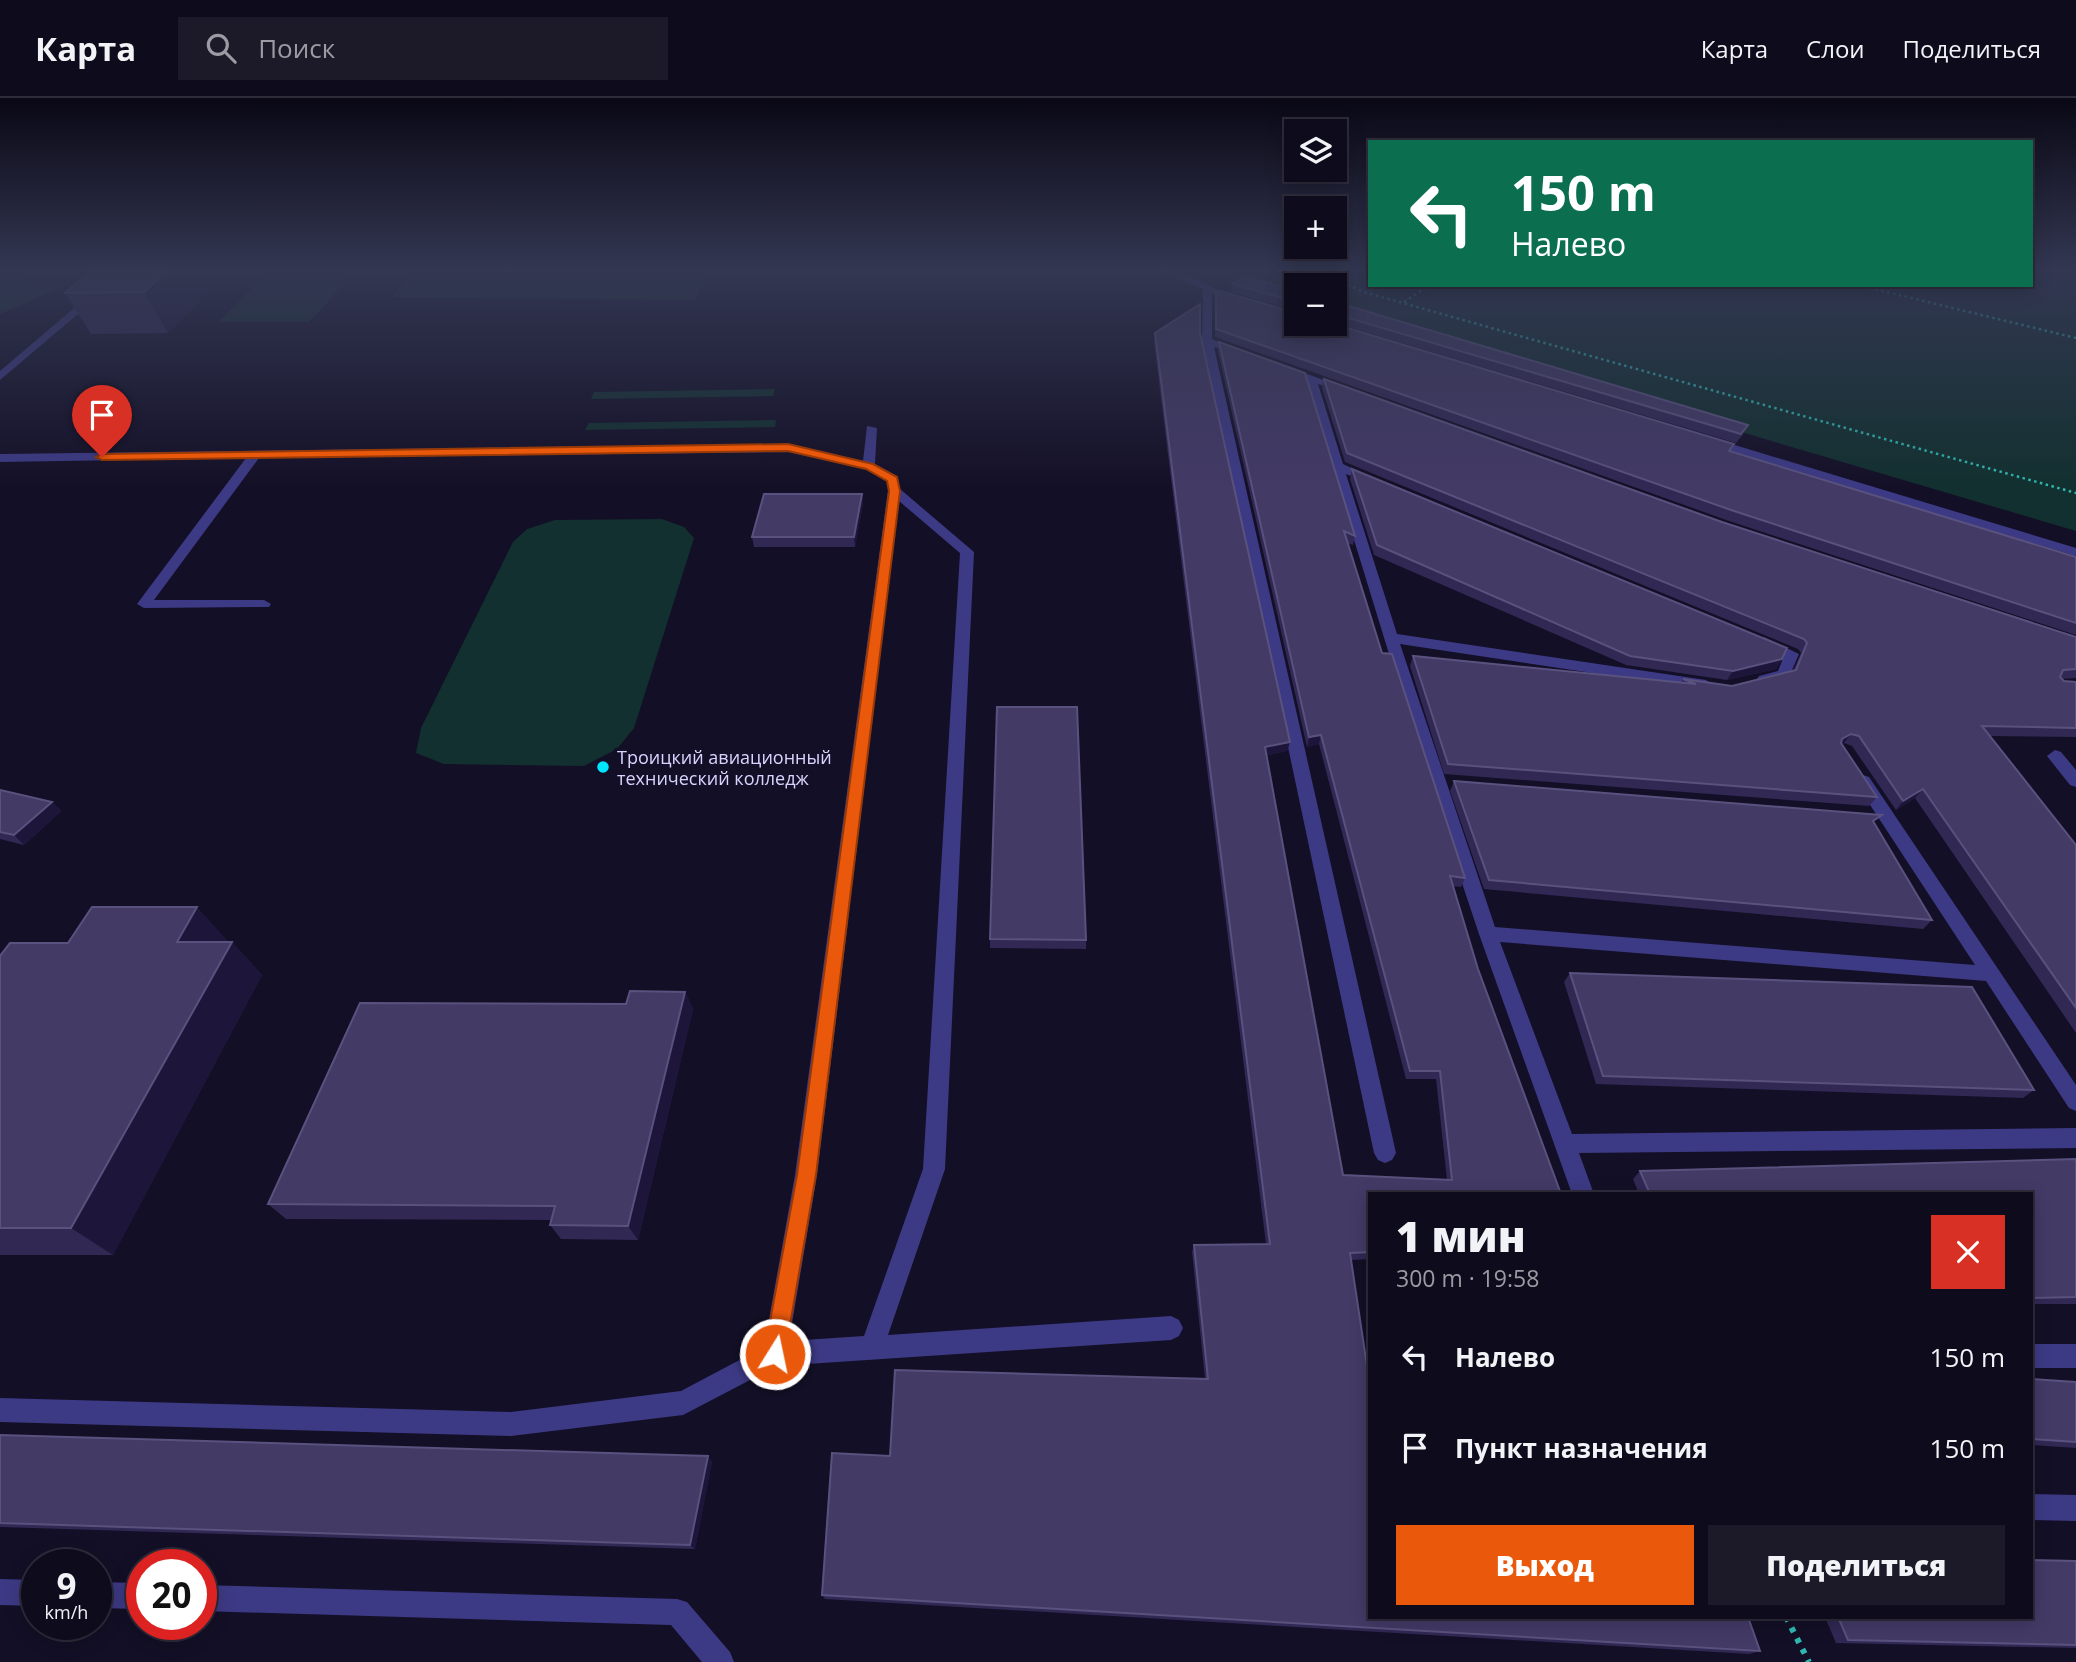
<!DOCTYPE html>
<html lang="ru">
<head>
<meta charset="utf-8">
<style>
  :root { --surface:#0e0b1c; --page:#1c1929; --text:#f1f3f6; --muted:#9b9ba3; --line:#2e2b3b; --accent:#ea580c }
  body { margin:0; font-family:"Open Sans",sans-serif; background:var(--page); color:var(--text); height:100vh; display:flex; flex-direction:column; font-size:26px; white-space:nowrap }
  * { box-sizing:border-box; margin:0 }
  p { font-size:23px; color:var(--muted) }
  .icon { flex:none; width:38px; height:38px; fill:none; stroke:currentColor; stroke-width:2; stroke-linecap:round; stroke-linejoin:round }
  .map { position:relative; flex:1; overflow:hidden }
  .sheet { position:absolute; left:1368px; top:1094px; width:665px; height:427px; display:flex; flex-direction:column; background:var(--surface); border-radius:0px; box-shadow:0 4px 18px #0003,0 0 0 2px var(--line) }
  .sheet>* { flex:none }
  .banner { position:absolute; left:1368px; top:42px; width:665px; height:147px; border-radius:0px; box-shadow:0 4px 18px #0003,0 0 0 2px var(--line); background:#0b6e4f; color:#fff; overflow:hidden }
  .buttons { position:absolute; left:1284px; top:21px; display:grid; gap:14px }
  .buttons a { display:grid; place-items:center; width:63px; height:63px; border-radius:0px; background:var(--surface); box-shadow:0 4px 18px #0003,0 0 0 2px var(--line); font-size:35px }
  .speed { position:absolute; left:21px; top:1451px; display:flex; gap:14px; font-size:35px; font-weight:700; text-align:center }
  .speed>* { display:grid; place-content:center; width:91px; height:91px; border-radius:50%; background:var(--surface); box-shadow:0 4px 18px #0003,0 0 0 2px var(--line); line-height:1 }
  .speed small { font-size:18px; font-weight:400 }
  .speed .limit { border:10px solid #d22; background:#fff; color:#111 }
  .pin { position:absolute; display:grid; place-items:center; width:60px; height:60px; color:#fff; margin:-72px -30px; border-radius:50% 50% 50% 0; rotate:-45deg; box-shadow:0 0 7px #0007 }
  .pin .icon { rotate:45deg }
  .me { position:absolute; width:77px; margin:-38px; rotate:10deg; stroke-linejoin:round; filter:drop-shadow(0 0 5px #0008) }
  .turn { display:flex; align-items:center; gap:24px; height:147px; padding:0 28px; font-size:32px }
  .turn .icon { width:91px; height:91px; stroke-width:2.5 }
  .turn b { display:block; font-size:49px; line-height:60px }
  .round { display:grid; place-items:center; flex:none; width:74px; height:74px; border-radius:0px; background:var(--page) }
  .summary { display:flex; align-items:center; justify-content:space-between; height:119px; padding:0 28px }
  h1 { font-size:42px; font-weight:800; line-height:52px }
  .primary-button { display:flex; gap:14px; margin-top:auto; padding:14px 28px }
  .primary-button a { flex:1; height:80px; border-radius:0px; background:var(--accent); color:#fff; font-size:28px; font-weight:800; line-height:80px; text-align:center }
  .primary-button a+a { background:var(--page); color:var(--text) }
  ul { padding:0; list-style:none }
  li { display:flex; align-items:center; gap:21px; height:91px; padding:0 28px }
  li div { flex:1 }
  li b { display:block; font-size:26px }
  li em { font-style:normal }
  header { display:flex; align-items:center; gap:42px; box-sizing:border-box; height:98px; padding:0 35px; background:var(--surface); border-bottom:2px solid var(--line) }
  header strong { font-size:33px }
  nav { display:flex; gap:38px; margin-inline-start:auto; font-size:24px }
  .search { width:490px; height:63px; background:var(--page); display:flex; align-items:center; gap:18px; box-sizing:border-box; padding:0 24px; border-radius:0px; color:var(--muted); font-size:26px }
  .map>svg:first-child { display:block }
  .green { fill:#12302f }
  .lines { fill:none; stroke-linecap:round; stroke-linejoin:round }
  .path-far1 { stroke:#2fb8b0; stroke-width:2.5; stroke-dasharray:2.5 3.5; stroke-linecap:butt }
  .path { stroke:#2fb8b0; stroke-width:6; stroke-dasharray:5 7; stroke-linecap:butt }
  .lane { fill:#3d3a85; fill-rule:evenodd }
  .wall { fill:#312854 }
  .shaded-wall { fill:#1d163a }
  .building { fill:#433a66; stroke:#5a527e; stroke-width:2 }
  .route { fill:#ea580c; stroke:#983908; stroke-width:2 }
  .poi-dot { fill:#00e5ff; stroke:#130f26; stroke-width:2.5 }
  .labels { text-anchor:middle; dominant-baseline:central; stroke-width:7; stroke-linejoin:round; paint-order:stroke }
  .poi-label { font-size:18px; fill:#d9d4ff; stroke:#130f26; text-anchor:start }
</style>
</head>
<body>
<header>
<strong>Карта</strong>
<div class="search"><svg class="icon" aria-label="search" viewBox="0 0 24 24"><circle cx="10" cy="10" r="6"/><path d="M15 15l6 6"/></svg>Поиск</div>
<nav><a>Карта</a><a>Слои</a><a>Поделиться</a></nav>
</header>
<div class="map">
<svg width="2076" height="1564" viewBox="0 0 2076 1564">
  <rect width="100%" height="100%" fill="#130f26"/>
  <g class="green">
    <path d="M 271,172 L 357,172 L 309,224 L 218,224 Z"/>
    <path d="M 416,172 L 710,172 L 695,202 L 392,199 Z"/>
    <path d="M 1201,172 L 1370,172 L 1370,187 L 2032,187 L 2032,172 L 2076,172 L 2076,433 L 1335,214 L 1335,187 L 1297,187 L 1297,202 Z"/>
    <path d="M 0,177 L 64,188 L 0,216 Z"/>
    <path d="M 775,291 L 773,298 L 591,301 L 594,294 Z"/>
    <path d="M 776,322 L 775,329 L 585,332 L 589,325 Z"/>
    <path d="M 662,421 L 684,429 L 694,440 L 634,630 L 617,651 L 584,668 L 444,666 L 416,655 L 421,630 L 513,444 L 527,431 L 555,422 Z"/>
  </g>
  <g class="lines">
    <g class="path-far1">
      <path d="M 1315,172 L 1364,194 L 2076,395"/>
      <path d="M 1858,187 L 2076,240"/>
      <path d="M 1404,204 L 1430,187"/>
    </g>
    <path class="path" d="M 1786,1519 L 1809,1564"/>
    <g class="lane">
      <path d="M 119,172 L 130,172 L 0,282 L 0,273 Z"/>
      <path d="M 1157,172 C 1182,172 1199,182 1220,193 L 1220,197 L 1212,196 L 1212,241 L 1244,255 L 1239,258 L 1214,249 L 1396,1055 L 1392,1062 L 1385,1065 L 1378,1062 L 1374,1055 L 1202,243 L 1203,191 Z"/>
      <path d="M 1281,269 L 1289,269 L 1350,292 L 1344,295 L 1318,286 L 1343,366 L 1379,383 L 1373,387 L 1346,376 L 1397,536 L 1706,582 L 1713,587 L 1706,592 L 1400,546 L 1495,829 L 1975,867 L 1857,687 L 1855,683 L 1863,677 L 1869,679 L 2076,987 L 2076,1013 L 2069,1010 L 1986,883 L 1500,844 L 1572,1036 L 2076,1030 L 2076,1050 L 1579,1055 L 1594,1096 L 1572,1096 L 1479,836 L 1428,683 L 1305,282 L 1281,273 Z"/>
      <path d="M 867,328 L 877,330 L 875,366 L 897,378 L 900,391 L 974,454 L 945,1071 L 888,1237 L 1171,1218 L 1179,1222 L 1183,1230 L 1179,1238 L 1171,1242 L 777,1268 L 683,1317 L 511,1338 L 0,1324 L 0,1300 L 511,1314 L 681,1293 L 764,1249 L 795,1077 L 888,392 L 887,383 L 865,371 L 788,354 L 259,360 L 154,502 L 264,502 L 271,506 L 269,509 L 144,510 L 137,506 L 246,360 L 0,364 L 0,356 L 788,346 L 863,363 ZM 899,403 L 960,455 L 923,1071 L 864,1238 L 789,1243 L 817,1077 Z"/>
      <path d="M 1707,341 L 1715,341 L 2076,450 L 2076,458 L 1707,347 Z"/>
      <path d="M 1764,539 L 1799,556 L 1789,579 L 1764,586 L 1757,581 L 1759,578 L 1778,573 L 1784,558 L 1759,547 L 1757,544 L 1759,541 Z"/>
      <path d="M 2055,652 L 2061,654 L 2076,672 L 2076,689 L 2070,687 L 2047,658 Z"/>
      <rect x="2032" y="1246" width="44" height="24"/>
      <path d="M 2032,1396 L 2076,1397 L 2076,1423 L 2032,1422 Z"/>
      <path d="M 0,1481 L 37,1482 L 37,1508 L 0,1507 Z"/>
      <path d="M 96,1484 L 142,1485 L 142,1511 L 96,1510 Z"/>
      <path d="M 201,1487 L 677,1501 L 687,1504 L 730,1554 L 734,1564 L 702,1564 L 671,1527 L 201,1513 Z"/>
    </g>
  </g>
  <g class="wall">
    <path d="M 92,172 L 231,172 L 168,235 L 91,236 L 65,195 Z"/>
    <path d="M 1232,186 L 1297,193 L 1297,213 L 1231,194 Z"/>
    <path d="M 1216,196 L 2076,459 L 2076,537 L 1729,423 L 1215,239 Z"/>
    <path d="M 1335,204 L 1743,336 L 1736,345 L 1335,225 Z"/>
    <path d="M 1155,235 L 1200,235 L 1290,644 L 1287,653 L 1267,657 L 1343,1077 L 1447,1082 L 1436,981 L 1406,981 L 1319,646 L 1307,649 L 1218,253 L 1219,244 L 1355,438 L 1353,447 L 1347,445 L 1382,555 L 1465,780 L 1461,789 L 1453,788 L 1478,871 L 1561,1096 L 1370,1096 L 1370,1161 L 1351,1162 L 1370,1519 L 1760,1553 L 1749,1556 L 825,1501 L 822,1497 L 890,1358 L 1205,1281 L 1192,1154 L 1194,1147 L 1266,1146 L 1154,244 Z"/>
    <path d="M 1324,281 L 1722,424 L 2076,539 L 2076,580 L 2062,581 L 2064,583 L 2076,584 L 2076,639 L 1990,638 L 2076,747 L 2076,935 L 1915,700 L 1896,712 L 1852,648 L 1844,645 L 1842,647 L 1877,699 L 1869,708 L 1444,676 L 1410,568 L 1413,558 L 1681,585 L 1683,581 L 1732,588 L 1793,573 L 1801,555 L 1798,551 L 1345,364 L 1322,290 Z"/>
    <path d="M 1352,371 L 1782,561 L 1776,571 L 1727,582 L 1626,567 L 1374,457 L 1350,381 Z"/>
    <path d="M 862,396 L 863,405 L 855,449 L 754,449 L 752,439 Z"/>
    <path d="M 1454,683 L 1875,726 L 1932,822 L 1923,831 L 1484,791 L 1450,693 Z"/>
    <path d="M 0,692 L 52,704 L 61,713 L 24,747 L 0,741 Z"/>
    <path d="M 990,841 L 1086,842 L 1086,851 L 990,850 Z"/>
    <path d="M 227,842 L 226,844 L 232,844 L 262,877 L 113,1157 L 0,1157 L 0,858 L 68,845 Z"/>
    <path d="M 1570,875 L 2034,992 L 2023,1000 L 1596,986 L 1564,884 Z"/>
    <path d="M 685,894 L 693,911 L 638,1142 L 561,1141 L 550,1127 L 551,1122 L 286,1121 L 268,1106 L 626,906 Z"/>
    <path d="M 2076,1061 L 2076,1206 L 2032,1206 L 2032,1096 L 1639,1096 L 1633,1081 L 1640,1073 Z"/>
    <path d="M 2032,1281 L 2076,1284 L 2076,1350 L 2032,1347 Z"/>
    <path d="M 0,1337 L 712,1363 L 695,1451 L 0,1429 Z"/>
    <path d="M 2076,1463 L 2076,1550 L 1836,1545 L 1825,1519 L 2032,1519 Z"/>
  </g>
  <g class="shaded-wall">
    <path d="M 168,172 L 231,172 L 168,235 L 144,194 Z"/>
    <path d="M 862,396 L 863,405 L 855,449 L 854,439 Z"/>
    <path d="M 1782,561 L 1776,571 L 1727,582 L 1733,573 Z"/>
    <path d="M 1851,636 L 1844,645 L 1835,651 L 1842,641 Z"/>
    <path d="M 1321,637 L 1319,646 L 1307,649 L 1309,639 Z"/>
    <path d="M 1290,644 L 1287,653 L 1264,658 L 1265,649 Z"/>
    <path d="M 1923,691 L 1915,700 L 1896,712 L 1903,703 Z"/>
    <path d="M 52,704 L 61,713 L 24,747 L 14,737 Z"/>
    <path d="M 197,809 L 227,842 L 208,877 L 177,844 Z"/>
    <path d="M 232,844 L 262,877 L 113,1157 L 71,1130 Z"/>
    <path d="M 685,894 L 693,911 L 638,1142 L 628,1128 Z"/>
    <path d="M 708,1358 L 712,1363 L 695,1451 L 690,1447 Z"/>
  </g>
  <g class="building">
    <path d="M 92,172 L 168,172 L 144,194 L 65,195 Z"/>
    <path d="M 1245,178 L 1297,193 L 1297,204 L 1232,186 Z"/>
    <path d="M 1220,193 L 1297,215 L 1297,226 L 1334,226 L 1734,346 L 1729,353 L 2076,459 L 2076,525 L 1734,413 L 1216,231 L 1216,196 Z"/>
    <path d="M 1335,204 L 1748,327 L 1741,336 L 1335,216 Z"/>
    <path d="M 1200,206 L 1200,235 L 1290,644 L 1265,649 L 1343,1077 L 1452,1082 L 1440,973 L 1410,973 L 1321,637 L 1309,639 L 1219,244 L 1305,275 L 1355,438 L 1344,433 L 1382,555 L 1392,556 L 1465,780 L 1450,778 L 1478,871 L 1561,1096 L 1370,1096 L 1370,1154 L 1350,1155 L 1370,1288 L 1370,1519 L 1748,1519 L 1760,1553 L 822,1497 L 832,1355 L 890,1358 L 895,1272 L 1208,1281 L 1194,1147 L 1270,1146 L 1155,235 Z"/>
    <path d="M 1324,281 L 1722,424 L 2076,539 L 2076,571 L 2063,572 L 2060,579 L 2064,583 L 2076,584 L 2076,630 L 1982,628 L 2076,747 L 2076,910 L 1923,691 L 1903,703 L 1859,638 L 1851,636 L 1842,641 L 1841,645 L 1877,699 L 1448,666 L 1413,558 L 1696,586 L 1683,581 L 1732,588 L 1796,572 L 1807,545 L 1804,541 L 1347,355 Z"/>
    <path d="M 1352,371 L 1787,550 L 1782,561 L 1733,573 L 1630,558 L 1377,447 Z"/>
    <path d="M 764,396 L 862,396 L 854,439 L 752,439 Z"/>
    <path d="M 997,609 L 1077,609 L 1086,842 L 990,841 Z"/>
    <path d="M 1454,683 L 1882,717 L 1873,723 L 1932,822 L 1489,782 Z"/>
    <path d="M 0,692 L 52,704 L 14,737 L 0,734 Z"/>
    <path d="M 92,809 L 197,809 L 177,844 L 232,844 L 71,1130 L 0,1130 L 0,858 L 10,845 L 68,845 Z"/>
    <path d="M 1570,875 L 1972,889 L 2034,992 L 1603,978 Z"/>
    <path d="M 630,893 L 685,894 L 628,1128 L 550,1127 L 555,1108 L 268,1106 L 360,905 L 626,906 Z"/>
    <path d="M 2076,1061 L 2076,1199 L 2032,1200 L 2032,1096 L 1650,1096 L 1640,1073 Z"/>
    <path d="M 2032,1281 L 2076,1284 L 2076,1344 L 2032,1341 Z"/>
    <path d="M 0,1337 L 708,1358 L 690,1447 L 0,1425 Z"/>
    <path d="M 2032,1462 L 2076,1463 L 2076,1547 L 1848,1542 L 1838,1519 L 2032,1519 Z"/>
  </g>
  <linearGradient id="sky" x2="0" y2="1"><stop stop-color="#0a0815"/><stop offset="0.44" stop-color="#333752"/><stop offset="1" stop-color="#333752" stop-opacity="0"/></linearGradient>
  <rect width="2076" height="391" fill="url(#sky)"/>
  <path class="route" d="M 788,346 L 873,366 L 897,379 L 900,393 L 816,1077 L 785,1256 L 782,1264 L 775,1267 L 767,1264 L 764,1256 L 797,1077 L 889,393 L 887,383 L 866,371 L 788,353 L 102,362 L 96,359 L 102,356 Z"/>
  <circle class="poi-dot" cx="603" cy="669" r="7"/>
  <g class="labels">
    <g class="poi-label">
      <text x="617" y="659">Троицкий авиационный<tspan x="617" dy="21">технический колледж</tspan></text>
    </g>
  </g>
</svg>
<div class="buttons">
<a><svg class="icon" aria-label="layers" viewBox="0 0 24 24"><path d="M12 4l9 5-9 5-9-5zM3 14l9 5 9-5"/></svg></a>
<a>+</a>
<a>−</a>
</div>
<div class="speed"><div>9<small>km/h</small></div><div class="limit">20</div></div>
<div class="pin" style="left:102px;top:359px;background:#d93025"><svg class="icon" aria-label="arrive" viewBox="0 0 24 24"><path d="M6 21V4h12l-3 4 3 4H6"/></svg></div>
<svg class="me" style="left:775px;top:1256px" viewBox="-20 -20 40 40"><circle r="17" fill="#ea580c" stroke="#fff" stroke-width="3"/><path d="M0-11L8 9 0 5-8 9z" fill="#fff"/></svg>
<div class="banner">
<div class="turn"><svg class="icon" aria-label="left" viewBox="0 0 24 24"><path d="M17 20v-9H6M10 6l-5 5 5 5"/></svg><div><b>150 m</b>Налево</div></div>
</div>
<section class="sheet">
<div class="summary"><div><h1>1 мин</h1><p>300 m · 19:58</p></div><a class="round" style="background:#d93025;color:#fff"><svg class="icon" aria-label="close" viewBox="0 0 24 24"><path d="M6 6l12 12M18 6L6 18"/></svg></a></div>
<ul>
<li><svg class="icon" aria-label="left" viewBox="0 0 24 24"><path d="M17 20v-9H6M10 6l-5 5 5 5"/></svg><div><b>Налево</b></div><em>150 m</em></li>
<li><svg class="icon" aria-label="arrive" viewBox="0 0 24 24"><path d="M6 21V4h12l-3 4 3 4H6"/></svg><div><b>Пункт назначения</b></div><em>150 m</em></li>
</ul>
<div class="primary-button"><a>Выход</a><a>Поделиться</a></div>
</section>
</div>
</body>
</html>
